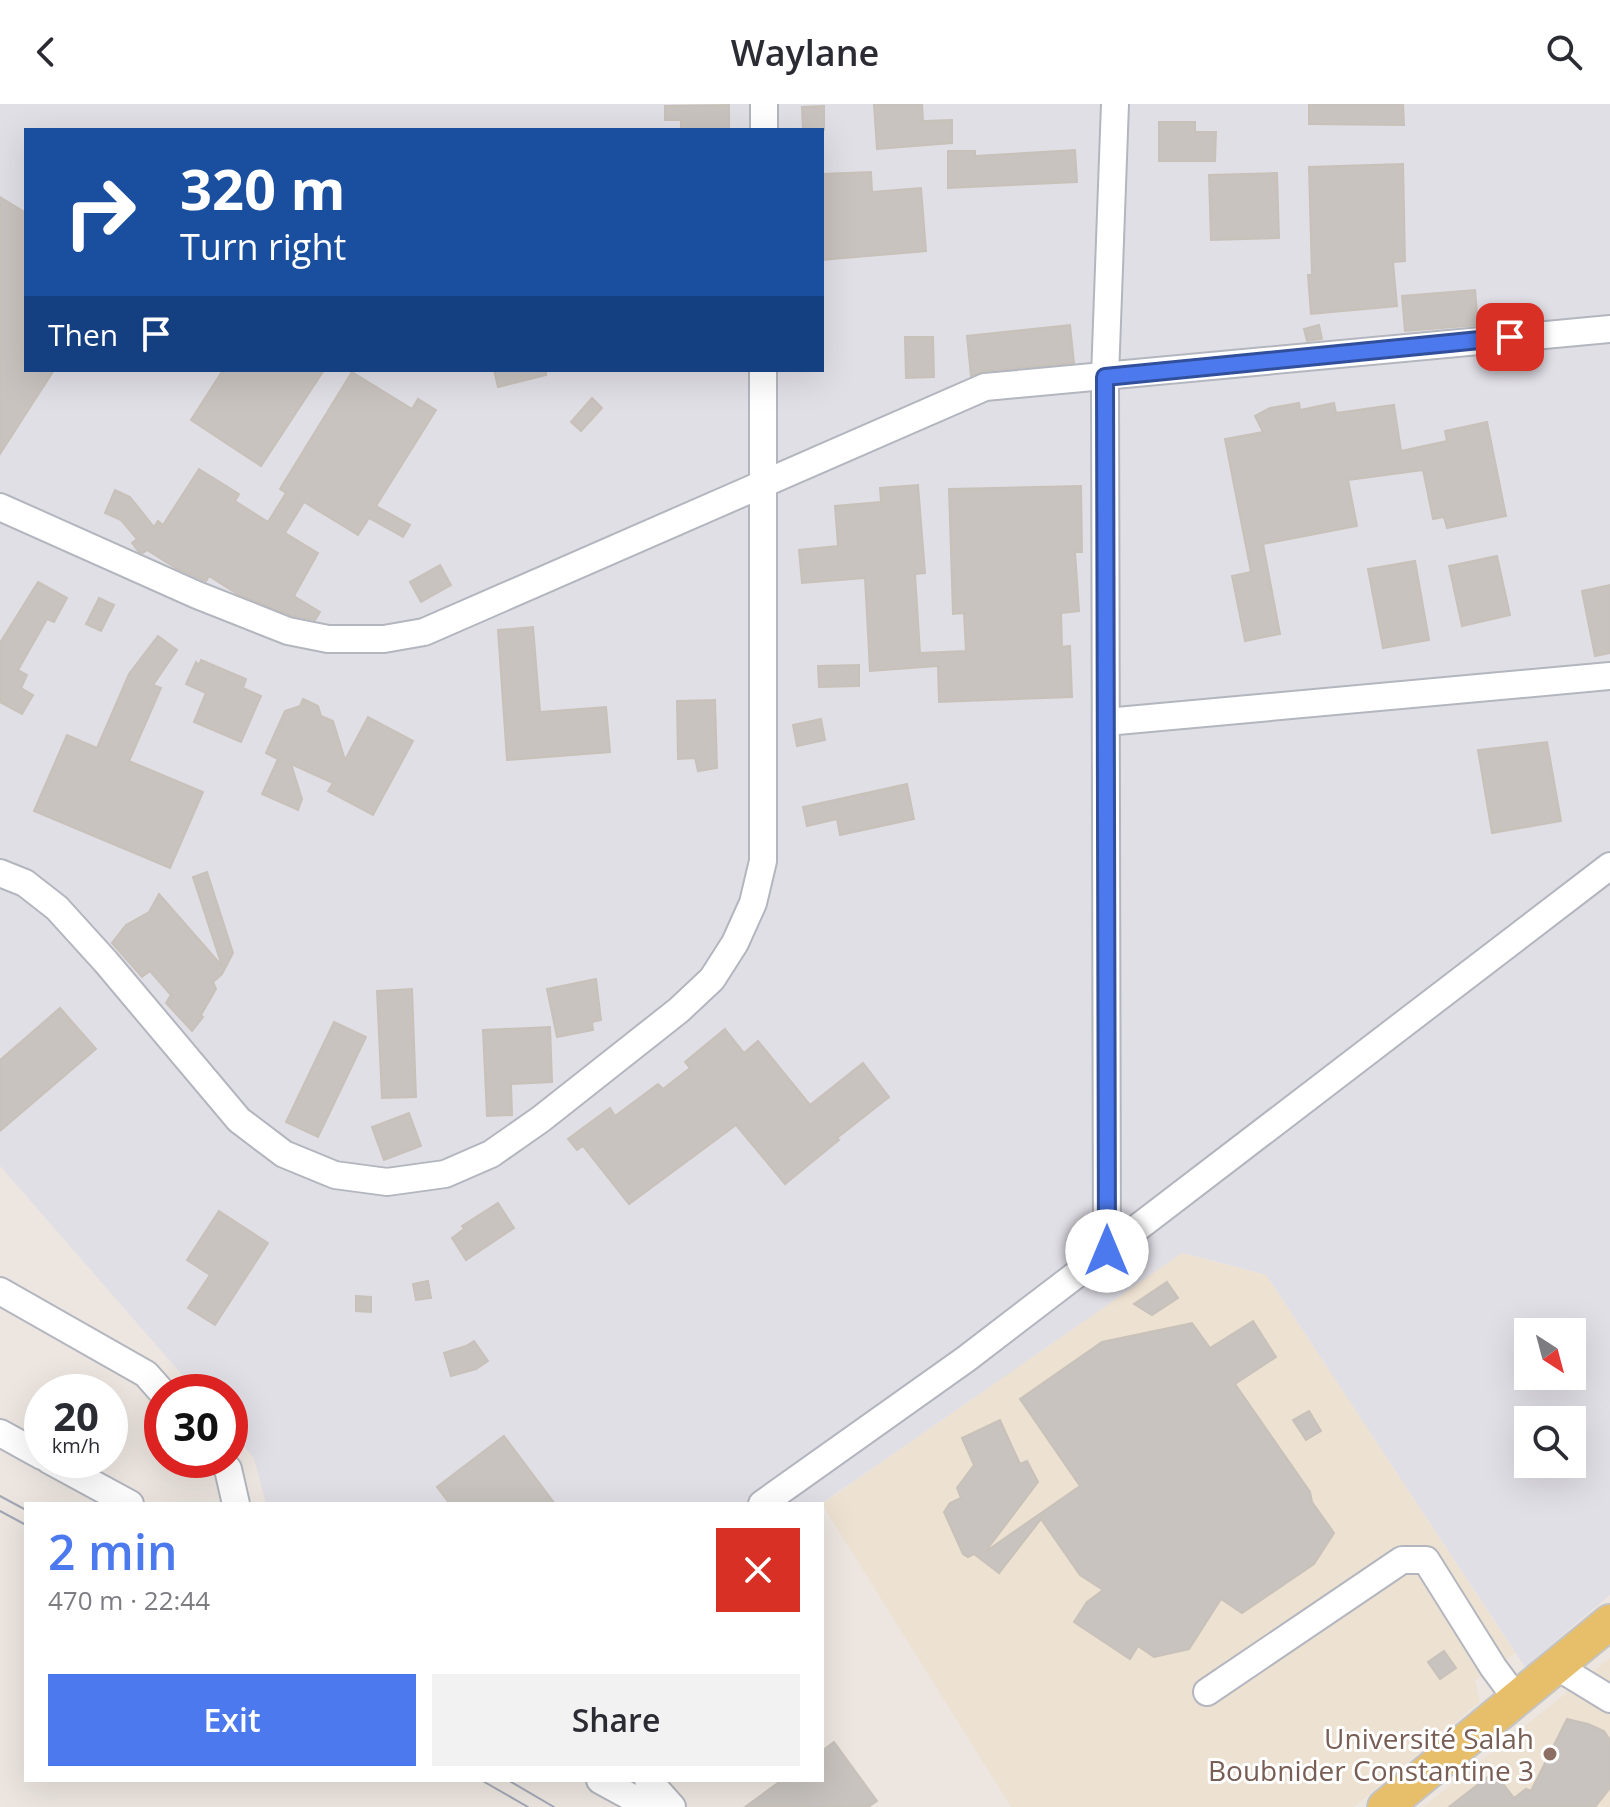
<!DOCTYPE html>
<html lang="en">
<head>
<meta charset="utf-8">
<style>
  :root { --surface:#fff; --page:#f2f2f3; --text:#2b2b33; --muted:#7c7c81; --accent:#4c79ed }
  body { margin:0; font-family:"Open Sans",sans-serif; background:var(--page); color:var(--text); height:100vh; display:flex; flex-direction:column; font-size:30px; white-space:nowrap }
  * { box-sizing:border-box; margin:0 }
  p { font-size:26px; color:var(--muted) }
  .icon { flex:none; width:44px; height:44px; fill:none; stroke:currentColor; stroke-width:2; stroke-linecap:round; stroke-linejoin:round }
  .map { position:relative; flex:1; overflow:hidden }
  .side { position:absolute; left:24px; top:1398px; width:800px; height:280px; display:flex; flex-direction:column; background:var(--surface); border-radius:0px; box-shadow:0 8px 32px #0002 }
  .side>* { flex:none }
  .hud { position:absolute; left:24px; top:24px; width:800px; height:244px; border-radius:0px; box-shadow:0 8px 32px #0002; background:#1a4fa0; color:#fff; overflow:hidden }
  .needle { width:52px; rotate:144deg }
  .buttons { position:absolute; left:1514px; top:1214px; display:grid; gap:16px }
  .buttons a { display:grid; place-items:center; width:72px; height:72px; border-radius:0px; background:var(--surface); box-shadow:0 8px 32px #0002; font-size:40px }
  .speed { position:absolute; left:24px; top:1270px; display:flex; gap:16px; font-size:40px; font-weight:700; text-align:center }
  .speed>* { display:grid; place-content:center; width:104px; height:104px; border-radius:50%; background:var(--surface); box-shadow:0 8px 32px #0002; line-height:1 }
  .speed small { font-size:20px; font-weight:400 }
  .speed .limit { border:12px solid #d22; background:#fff; color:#111 }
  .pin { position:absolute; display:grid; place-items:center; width:68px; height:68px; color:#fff; margin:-34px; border-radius:16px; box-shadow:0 4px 12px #0006 }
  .me { position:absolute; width:88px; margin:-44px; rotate:0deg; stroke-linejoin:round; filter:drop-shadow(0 0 6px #0008) }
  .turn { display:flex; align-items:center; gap:28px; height:168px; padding:0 24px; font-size:36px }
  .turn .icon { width:104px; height:104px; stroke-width:2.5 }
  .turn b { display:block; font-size:56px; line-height:68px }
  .then { display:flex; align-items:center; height:76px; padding:0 24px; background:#0003; gap:16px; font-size:30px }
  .round { display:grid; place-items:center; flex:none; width:84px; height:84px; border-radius:0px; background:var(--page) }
  .headline { display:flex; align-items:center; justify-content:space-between; height:136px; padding:0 24px }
  h1 { font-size:48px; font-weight:600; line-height:60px; color:var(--accent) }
  .primary-button { display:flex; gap:16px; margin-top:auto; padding:16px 24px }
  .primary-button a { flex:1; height:92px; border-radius:0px; background:var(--accent); color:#fff; font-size:32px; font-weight:600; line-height:92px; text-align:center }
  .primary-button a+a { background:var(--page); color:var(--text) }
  header { display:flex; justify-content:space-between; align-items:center; height:104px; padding:0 24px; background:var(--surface); font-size:36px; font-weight:600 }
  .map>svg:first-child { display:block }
  .industrial { fill:#e1dfe6; fill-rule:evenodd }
  .education { fill:#ede1d1 }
  .building { fill:#c8c3bf; stroke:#c8c1b9; stroke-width:2 }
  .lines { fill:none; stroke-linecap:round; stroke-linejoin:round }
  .minor-casing { stroke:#b3b6be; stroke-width:30 }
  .major-casing { stroke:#c4c4c4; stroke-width:38 }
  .minor { stroke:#fff; stroke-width:26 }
  .major { stroke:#e7bf6a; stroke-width:34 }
  .tram { stroke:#a2a7b5; stroke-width:2 }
  .route-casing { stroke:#314f9a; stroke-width:20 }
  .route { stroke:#4c79ed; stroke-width:14 }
  .education-dot { fill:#8d6e63; stroke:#fff; stroke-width:3 }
  .labels { text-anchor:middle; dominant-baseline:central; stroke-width:6; stroke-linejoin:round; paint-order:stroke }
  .education-label { font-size:28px; fill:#785e54; stroke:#fff; text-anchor:end }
</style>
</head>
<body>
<header><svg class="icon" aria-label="back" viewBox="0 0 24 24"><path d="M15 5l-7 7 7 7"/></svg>Waylane<svg class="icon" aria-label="search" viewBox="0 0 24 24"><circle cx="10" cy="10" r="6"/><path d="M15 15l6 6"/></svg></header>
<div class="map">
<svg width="1610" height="1703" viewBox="0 0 1610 1703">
  <rect width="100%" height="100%" fill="#ede6e0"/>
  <path class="industrial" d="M 0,0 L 1610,0 L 1610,1491 L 1525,1563 L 1266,1171 L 1183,1149 L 821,1400 L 266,1400 L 254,1354 L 230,1326 L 230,1288 L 197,1288 L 0,1062 ZM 26,26 L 822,26 L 822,266 L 26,266 ZM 1528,1228 L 1572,1228 L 1572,1272 L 1528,1272 ZM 1528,1316 L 1572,1316 L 1572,1360 L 1528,1360 Z"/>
  <g class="education">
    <path d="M 1182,1149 L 1266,1171 L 1515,1549 L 1475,1576 L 1480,1598 L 1354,1703 L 1011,1703 L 822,1400 Z"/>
    <path d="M 1610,1554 L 1610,1703 L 1423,1703 L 1556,1597 Z"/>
  </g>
  <g class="building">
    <path d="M 874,0 L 922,0 L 923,17 L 952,16 L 952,39 L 877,45 Z"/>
    <path d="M 1309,0 L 1403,0 L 1404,21 L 1309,20 Z"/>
    <path d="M 729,1 L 729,26 L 681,26 L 681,16 L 665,16 L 665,2 Z"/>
    <path d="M 824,2 L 824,26 L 803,26 L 802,3 Z"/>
    <path d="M 1159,18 L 1195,18 L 1195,28 L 1216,28 L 1215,57 L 1159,57 Z"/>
    <path d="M 1075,46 L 1077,78 L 948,84 L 948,47 L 975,47 L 975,52 Z"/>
    <path d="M 1403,60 L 1405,157 L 1393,158 L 1397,202 L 1311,210 L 1308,171 L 1312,171 L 1309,63 Z"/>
    <path d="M 871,68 L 872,88 L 921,84 L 926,147 L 822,156 L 822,70 Z"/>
    <path d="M 1277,69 L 1279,134 L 1211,136 L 1209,71 Z"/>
    <path d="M 0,93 L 26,109 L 26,266 L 54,266 L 0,350 Z"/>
    <path d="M 1475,186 L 1478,221 L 1405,227 L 1402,192 Z"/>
    <path d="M 1070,221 L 1074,259 L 984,267 L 971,272 L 967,232 Z"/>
    <path d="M 1319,221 L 1322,235 L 1307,237 L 1304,225 Z"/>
    <path d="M 905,233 L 933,233 L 934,273 L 906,274 Z"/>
    <path d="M 223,266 L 324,266 L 261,362 L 191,316 Z"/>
    <path d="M 494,266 L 546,266 L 546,271 L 498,283 Z"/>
    <path d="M 352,268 L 412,305 L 418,295 L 436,306 L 376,402 L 410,421 L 403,433 L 369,414 L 358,431 L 304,398 L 285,429 L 318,449 L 294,492 L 320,508 L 315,516 L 293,512 L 239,491 L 209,472 L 206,477 L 203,476 L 176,464 L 147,446 L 143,449 L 139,448 L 132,439 L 137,435 L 121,416 L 105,409 L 115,386 L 130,393 L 154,423 L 158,417 L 163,421 L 199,365 L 239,390 L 235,397 L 268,418 L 286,389 L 280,385 Z"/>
    <path d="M 592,294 L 602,304 L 581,327 L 571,318 Z"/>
    <path d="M 1299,299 L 1300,306 L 1334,299 L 1336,309 L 1394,301 L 1401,347 L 1447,337 L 1445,327 L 1487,318 L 1506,412 L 1447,424 L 1444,413 L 1433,415 L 1423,366 L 1348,376 L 1357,422 L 1263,440 L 1280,530 L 1245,537 L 1232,472 L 1251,468 L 1225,335 L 1263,328 L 1255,312 L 1270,304 Z"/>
    <path d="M 918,381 L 925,469 L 915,470 L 920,549 L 966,547 L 964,509 L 953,510 L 949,385 L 1081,382 L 1082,448 L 1075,448 L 1079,507 L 1061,509 L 1062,543 L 1070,542 L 1072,593 L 939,598 L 938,562 L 870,567 L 865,474 L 802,479 L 799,446 L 838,442 L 835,402 L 881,398 L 880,384 Z"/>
    <path d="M 1497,452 L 1510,511 L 1462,522 L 1449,462 Z"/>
    <path d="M 1415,457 L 1429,536 L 1383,544 L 1368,465 Z"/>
    <path d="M 440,461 L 451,481 L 421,498 L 410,478 Z"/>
    <path d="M 38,478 L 67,494 L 54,518 L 47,515 L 18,566 L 27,571 L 21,584 L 33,591 L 22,610 L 0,598 L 0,539 Z"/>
    <path d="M 1610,481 L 1610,549 L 1595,552 L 1582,487 Z"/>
    <path d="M 99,494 L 114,501 L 101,527 L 86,520 Z"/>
    <path d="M 533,523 L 540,608 L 606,603 L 610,648 L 507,656 L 498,526 Z"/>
    <path d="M 158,532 L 177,546 L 153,581 L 161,584 L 129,657 L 203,688 L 170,764 L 34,707 L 67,631 L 97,644 L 129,570 Z"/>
    <path d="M 201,556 L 246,575 L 243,584 L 261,592 L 241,638 L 194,618 L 206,589 L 186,580 L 196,558 L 199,561 Z"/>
    <path d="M 859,561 L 859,582 L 819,583 L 818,562 Z"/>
    <path d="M 303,595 L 318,602 L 321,612 L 333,617 L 345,656 L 368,613 L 413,637 L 373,711 L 328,687 L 333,679 L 291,660 L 302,695 L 298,706 L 262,690 L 278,655 L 266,649 L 285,607 L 300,602 Z"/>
    <path d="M 715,596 L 717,664 L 698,667 L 695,654 L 678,655 L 677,597 Z"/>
    <path d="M 821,615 L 825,636 L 797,642 L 793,621 Z"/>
    <path d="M 1547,638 L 1561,717 L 1492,729 L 1478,646 Z"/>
    <path d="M 907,680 L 914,715 L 840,731 L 837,715 L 807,722 L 803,703 Z"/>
    <path d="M 207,768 L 233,849 L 222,870 L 213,878 L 216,885 L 201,911 L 203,913 L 192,927 L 166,899 L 171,891 L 150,867 L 142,873 L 112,839 L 126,821 L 149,808 L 159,790 L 222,862 L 193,773 Z"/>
    <path d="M 596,875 L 601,916 L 592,918 L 593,926 L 557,933 L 547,885 Z"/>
    <path d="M 412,885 L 416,993 L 382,994 L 377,887 Z"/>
    <path d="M 60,904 L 96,945 L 0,1027 L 0,956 Z"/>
    <path d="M 334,918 L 366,933 L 318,1033 L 286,1018 Z"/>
    <path d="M 550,923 L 552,978 L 511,980 L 512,1011 L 487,1012 L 483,926 Z"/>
    <path d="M 725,925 L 744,949 L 758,937 L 810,1001 L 863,959 L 889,993 L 837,1034 L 839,1036 L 785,1080 L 736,1021 L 629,1100 L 583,1042 L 577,1046 L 568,1035 L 610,1004 L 615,1012 L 658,980 L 663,985 L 690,964 L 685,958 Z"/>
    <path d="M 409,1009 L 421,1042 L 384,1056 L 372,1023 Z"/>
    <path d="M 498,1099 L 514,1124 L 466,1156 L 452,1134 L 464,1125 L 462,1122 Z"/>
    <path d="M 219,1107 L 268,1139 L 215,1221 L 188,1204 L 210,1171 L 187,1156 Z"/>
    <path d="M 428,1177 L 431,1194 L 416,1196 L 413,1180 Z"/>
    <path d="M 1167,1178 L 1178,1194 L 1152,1211 L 1134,1200 Z"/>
    <path d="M 356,1192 L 371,1193 L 371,1208 L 356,1207 Z"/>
    <path d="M 1253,1217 L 1276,1253 L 1235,1280 L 1310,1388 L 1312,1398 L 1334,1429 L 1314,1460 L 1242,1509 L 1221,1495 L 1189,1545 L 1154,1553 L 1138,1542 L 1130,1555 L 1074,1518 L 1087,1498 L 1103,1486 L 1080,1471 L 1041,1415 L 999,1469 L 974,1450 L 968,1453 L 963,1450 L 944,1408 L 950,1399 L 961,1394 L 957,1384 L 974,1361 L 962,1334 L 1000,1316 L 1020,1360 L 1027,1357 L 1038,1378 L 985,1448 L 1080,1382 L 1020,1295 L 1102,1238 L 1192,1219 L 1210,1244 Z"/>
    <path d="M 474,1237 L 488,1257 L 476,1265 L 451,1272 L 444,1249 L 466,1242 Z"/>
    <path d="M 1309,1307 L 1321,1327 L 1306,1336 L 1293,1316 Z"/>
    <path d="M 504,1332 L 555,1400 L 450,1400 L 437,1383 Z"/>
    <path d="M 1444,1547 L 1456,1564 L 1440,1575 L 1428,1558 Z"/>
    <path d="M 1567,1615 L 1588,1620 L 1604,1627 L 1610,1636 L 1610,1684 L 1595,1703 L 1449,1703 L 1494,1668 L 1514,1694 L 1526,1685 L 1531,1687 Z"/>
    <path d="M 834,1638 L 877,1697 L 868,1703 L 745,1703 L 782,1676 L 822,1676 L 822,1647 Z"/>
  </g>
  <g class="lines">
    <g class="minor-casing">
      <g id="minor">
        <path d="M 764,26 L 764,0"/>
        <path d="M 0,403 L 197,491 L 288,527 L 328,535 L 384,535 L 424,528 L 985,283 L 1610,225"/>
        <path d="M 1106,618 L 1610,572"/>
        <path d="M 0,769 L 25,779 L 57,804 L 106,858 L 239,1016 L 284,1050 L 335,1071 L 387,1078 L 445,1070 L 491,1050 L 541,1015 L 679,906 L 712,875 L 735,839 L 753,799 L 763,757 L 763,266"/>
        <path d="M 1107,1147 L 1105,273 L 1115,0"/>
        <path d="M 0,1187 L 146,1270 L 162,1288"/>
        <path d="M 0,1329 L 42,1352"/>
        <path d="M 49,1356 L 130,1400"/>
        <path d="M 220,1356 L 228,1365 L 236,1400"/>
        <path d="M 762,1400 L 966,1255 L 1610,762"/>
        <path d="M 1556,1562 L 1610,1595"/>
        <path d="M 1207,1588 L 1402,1456 L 1426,1456 L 1493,1563 L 1516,1594"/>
        <path d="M 600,1676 L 649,1703"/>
        <path d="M 648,1676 L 672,1703"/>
      </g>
    </g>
    <g class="major-casing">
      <path id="major" d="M 1385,1703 L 1610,1518"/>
    </g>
    <use href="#minor" class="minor"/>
    <use href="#major" class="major"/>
    <g class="tram">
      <path d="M 0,1392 L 26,1406"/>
      <path d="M 0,1407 L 26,1421"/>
      <path d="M 481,1676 L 528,1703"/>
      <path d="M 508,1676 L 554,1703"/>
    </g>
  </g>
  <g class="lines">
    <g class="route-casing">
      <path id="route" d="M 1107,1147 L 1105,273 L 1510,233"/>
    </g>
    <use href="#route" class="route"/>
  </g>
  <circle class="education-dot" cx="1550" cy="1650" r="8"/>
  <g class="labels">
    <g class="education-label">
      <text x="1534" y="1634">Université Salah<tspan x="1534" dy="32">Boubnider Constantine 3</tspan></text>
    </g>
  </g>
</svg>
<div class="buttons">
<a><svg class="needle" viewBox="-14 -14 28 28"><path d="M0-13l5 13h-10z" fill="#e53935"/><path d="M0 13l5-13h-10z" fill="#7c7c81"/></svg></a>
<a><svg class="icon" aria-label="search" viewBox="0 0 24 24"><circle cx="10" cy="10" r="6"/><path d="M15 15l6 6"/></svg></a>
</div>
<div class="speed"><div>20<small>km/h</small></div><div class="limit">30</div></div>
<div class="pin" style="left:1510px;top:233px;background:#d93025"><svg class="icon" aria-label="arrive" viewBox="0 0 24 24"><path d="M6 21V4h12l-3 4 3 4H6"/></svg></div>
<svg class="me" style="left:1107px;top:1147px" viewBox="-20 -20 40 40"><circle r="19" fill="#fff"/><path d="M0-13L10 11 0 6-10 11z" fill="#4c79ed"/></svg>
<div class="hud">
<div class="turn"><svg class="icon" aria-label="right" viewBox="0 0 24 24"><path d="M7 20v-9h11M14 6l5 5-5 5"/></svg><div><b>320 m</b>Turn right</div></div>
<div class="then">Then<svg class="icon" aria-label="arrive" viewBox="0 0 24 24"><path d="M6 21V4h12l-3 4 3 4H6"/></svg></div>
</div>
<section class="side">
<div class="headline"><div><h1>2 min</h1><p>470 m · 22:44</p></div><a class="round" style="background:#d93025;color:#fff"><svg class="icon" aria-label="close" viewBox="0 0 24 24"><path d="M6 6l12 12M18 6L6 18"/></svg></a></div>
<div class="primary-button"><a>Exit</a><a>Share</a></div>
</section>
</div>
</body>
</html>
